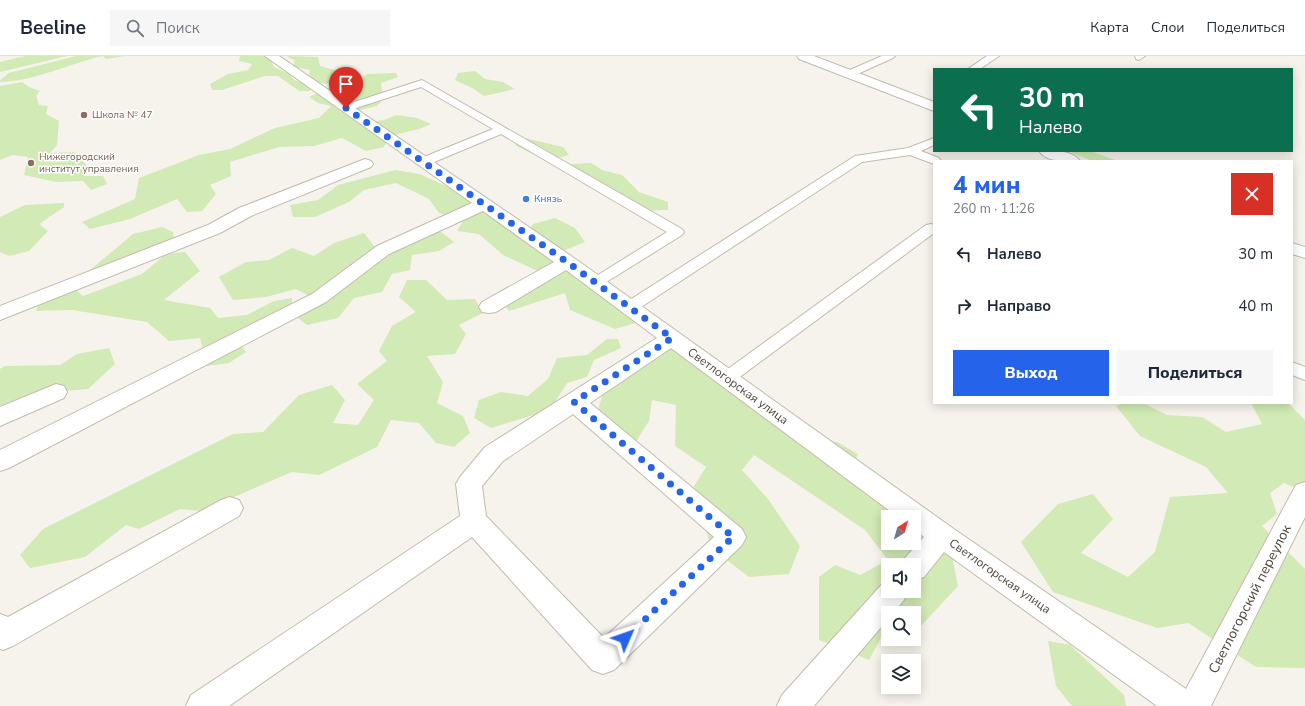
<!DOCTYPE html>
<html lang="ru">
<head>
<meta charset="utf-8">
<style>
  :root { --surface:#fff; --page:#f6f6f7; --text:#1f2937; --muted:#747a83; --line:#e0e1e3; --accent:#2563eb }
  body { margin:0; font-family:"Nunito Sans",sans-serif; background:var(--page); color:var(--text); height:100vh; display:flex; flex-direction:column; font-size:15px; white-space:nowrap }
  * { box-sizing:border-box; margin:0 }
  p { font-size:13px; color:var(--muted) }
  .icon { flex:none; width:22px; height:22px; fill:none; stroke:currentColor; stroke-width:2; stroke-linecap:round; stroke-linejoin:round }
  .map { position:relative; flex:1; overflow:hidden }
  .drawer { position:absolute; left:933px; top:104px; width:360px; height:244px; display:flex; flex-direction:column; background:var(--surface); border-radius:0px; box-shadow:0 2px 10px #0003 }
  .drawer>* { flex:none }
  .hud { position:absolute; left:933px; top:12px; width:360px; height:84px; border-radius:0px; box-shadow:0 2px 10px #0003; background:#0b6e4f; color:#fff; overflow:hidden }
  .needle { width:26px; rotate:37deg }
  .buttons { position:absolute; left:881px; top:454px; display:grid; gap:8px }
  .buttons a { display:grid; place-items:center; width:40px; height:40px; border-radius:0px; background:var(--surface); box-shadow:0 2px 10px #0003; font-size:20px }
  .pin { position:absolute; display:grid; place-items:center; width:34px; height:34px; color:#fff; margin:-41px -17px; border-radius:50% 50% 50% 0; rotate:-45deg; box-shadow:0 0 4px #0007 }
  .pin .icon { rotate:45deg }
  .me { position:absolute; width:44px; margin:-22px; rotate:47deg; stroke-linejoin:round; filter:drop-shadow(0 0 3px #0008) }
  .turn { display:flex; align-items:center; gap:14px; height:84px; padding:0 20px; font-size:18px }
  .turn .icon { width:52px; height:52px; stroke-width:2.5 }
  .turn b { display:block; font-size:28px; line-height:34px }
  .round { display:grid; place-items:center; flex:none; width:42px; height:42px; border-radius:0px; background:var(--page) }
  .headline { display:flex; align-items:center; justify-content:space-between; height:68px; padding:0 20px }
  h1 { font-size:24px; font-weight:800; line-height:30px; color:var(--accent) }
  .primary-button { display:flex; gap:8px; margin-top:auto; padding:8px 20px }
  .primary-button a { flex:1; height:46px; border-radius:0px; background:var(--accent); color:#fff; font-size:16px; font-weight:800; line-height:46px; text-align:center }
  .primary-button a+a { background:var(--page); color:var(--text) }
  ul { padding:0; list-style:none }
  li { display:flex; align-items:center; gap:12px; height:52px; padding:0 20px }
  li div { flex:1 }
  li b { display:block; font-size:15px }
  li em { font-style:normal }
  header { display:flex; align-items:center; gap:24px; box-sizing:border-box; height:56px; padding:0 20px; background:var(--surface); border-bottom:1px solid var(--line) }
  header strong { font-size:19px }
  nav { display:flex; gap:22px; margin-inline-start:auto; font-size:14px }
  .search { width:280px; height:36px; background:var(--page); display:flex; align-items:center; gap:10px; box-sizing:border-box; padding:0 14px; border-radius:0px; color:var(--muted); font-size:15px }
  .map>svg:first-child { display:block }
  .green { fill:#d2eab5; fill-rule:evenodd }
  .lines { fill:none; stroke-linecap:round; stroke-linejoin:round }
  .service-casing { stroke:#c2bbae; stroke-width:2 }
  .minor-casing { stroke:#c2bbae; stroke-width:2 }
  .service { fill:#fff; fill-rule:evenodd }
  .minor { fill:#fff; fill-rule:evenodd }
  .route { stroke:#2563eb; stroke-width:7; stroke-dasharray:0 12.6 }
  .education-dot { fill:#8d6e63; stroke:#fff; stroke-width:1.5 }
  .shop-dot { fill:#3f7fe0; stroke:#fff; stroke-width:1.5 }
  .labels { text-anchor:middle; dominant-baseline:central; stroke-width:3; stroke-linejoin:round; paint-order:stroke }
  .far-education-label { font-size:10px; fill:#785e54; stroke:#fff; text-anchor:start }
  .far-shop-label { font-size:10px; fill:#366cbe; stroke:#fff; text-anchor:start }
  .street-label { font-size:12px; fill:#4b4439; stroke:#fff }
  .near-street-label { font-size:14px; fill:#4b4439; stroke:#fff }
</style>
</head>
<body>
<header>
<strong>Beeline</strong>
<div class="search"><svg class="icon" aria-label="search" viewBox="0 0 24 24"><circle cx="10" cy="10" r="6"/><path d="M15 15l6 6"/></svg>Поиск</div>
<nav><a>Карта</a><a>Слои</a><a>Поделиться</a></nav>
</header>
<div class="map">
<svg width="1305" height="650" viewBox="0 0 1305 650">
  <rect width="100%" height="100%" fill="#f6f3ec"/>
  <g class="green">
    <path d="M 25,0 L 67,0 L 0,16 L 0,6 Z"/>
    <path d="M 76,0 L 125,0 L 106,3 L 103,0 C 68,8 35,25 0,26 L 0,24 L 9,17 Z"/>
    <path d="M 240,0 L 266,0 L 270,2 L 274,11 L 290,18 L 294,24 L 309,29 L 310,35 L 299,35 L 278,20 L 265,20 L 222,34 L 212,34 L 210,28 L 228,18 L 248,14 L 252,8 L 239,5 Z"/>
    <path d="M 289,0 L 318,1 L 320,10 L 338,15 L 339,24 L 326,28 L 308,24 L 310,14 L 294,11 L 294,4 L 287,1 Z"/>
    <path d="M 475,15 L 485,23 L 503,26 L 515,33 L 484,40 L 474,33 L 455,24 L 458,17 Z"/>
    <path d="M 396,17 L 398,21 L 381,27 L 383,43 L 377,50 L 357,55 L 359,67 L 384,64 L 397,59 L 417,62 L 431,68 L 419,73 L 390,80 L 384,91 L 366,95 L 342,82 L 314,90 L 279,91 L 230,106 L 231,120 L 210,129 L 216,138 L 202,155 L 187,156 L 177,143 L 130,163 L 90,173 L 82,166 L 135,143 L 139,122 L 199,99 L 230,93 L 275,72 L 319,62 L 331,50 L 318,47 L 309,41 L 335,29 L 356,27 L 367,18 Z"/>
    <path d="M 22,26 L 29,31 L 40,35 L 36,40 L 39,49 L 48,50 L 46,58 L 59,65 L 57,89 L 50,97 L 74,96 L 90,113 L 85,120 L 103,120 L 107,128 L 91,134 L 83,125 L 56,126 L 24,119 L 28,101 L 12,99 L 0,104 L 0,30 Z"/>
    <path d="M 525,82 L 563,91 L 569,99 C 548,106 533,99 515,89 Z"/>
    <path d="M 1068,95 L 1090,95 L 1118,105 L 1092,105 Z"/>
    <path d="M 591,107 L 602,114 L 622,119 L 639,136 L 668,146 L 668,154 L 634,155 L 568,116 L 571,108 Z"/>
    <path d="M 395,114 L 420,118 L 469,141 L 526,181 L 533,168 L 555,162 L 575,172 L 585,186 L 560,196 L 561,208 L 599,218 L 625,241 L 639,266 L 615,273 L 570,254 L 565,237 L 509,255 L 500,244 L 540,216 L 503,199 L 479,178 L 457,175 L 464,164 L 439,157 L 429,143 L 396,127 L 364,134 L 349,146 L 315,161 L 293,161 L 290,149 L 318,144 L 338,129 Z"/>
    <path d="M 64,147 L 64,151 L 39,168 L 48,175 L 29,195 L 9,200 L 0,196 L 0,161 L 25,149 Z"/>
    <path d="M 162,171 L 173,176 L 174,185 L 102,215 L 89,215 L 133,178 Z"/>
    <path d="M 423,172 L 440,175 L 454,186 L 439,195 L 412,199 L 410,214 L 392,218 L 382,236 L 354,242 L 338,262 L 307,269 L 294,259 L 307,239 L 296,233 L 266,241 L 233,244 L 219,221 L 246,206 L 269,204 L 292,192 L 314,200 L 334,187 L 364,177 L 374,190 L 404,190 Z"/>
    <path d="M 185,196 L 200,215 L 164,244 L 210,252 L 218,262 L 247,259 L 274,245 L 292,242 L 292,251 L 234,279 L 246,296 L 229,307 L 207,310 L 200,282 L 169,285 L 147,266 L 72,254 L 36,255 L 43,236 L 68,227 L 83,240 L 142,218 L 166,198 Z"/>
    <path d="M 407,224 L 426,224 L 447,244 L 475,243 L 483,257 L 459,269 L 466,278 L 455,298 L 427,300 L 443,326 L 437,347 L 463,360 L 470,377 L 454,391 L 436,387 L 419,367 L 391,364 L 377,391 L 319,419 L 292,416 L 201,455 L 180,453 L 139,473 L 126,469 L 85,501 L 30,512 L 20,499 L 43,473 L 233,378 L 263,376 L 299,339 L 332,329 L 345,344 L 333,367 L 358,369 L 374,344 L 357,328 L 387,305 L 379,295 L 392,270 L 416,256 L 399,241 Z"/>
    <path d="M 607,283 L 618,283 L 621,292 L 594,304 L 587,321 L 567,327 L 550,354 L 491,372 L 474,362 L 479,344 L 501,336 L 528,340 L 548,323 L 557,302 L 587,299 Z"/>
    <path d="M 646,289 L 677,290 L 722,314 L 733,339 L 769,345 L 801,383 L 837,386 L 858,398 L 849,419 L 910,461 L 888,461 L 888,487 L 914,487 L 914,462 L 947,476 L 958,530 L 920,571 L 914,570 L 914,557 L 888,557 L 888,569 L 869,604 L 819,584 L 819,521 L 835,509 L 860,519 L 888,504 L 865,474 L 754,399 L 742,414 L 768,443 L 800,490 L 789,518 L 749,521 L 711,492 L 694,430 L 706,411 L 675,390 L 676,349 L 652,344 L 649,365 L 633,390 L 597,359 L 608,317 ZM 888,509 L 914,509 L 914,535 L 888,535 Z"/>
    <path d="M 109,292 L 115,308 L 88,333 L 31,338 L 0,350 L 0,313 L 5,310 L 60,309 L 77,298 Z"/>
    <path d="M 1126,347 L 1143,347 L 1167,359 L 1202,361 L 1226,376 L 1262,368 L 1251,347 L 1288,347 L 1305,364 L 1305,436 L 1284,427 L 1270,437 L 1277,458 L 1262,470 L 1305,513 L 1305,612 L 1256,611 L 1188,567 L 1157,572 L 1053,536 L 1021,486 L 1058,448 L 1093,438 L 1113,463 L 1081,497 L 1128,521 L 1155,496 L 1170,441 L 1228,437 L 1206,411 L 1140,380 L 1116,350 Z"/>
    <path d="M 1048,585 L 1070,589 L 1124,639 L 1126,650 L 1072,650 L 1056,630 Z"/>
  </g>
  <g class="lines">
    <g class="service-casing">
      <g id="service">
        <path d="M 882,0 L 895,0 L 893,2 L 853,20 L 849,21 L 844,18 L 845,16 Z"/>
        <path d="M 987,0 L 999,0 L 980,13 L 968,13 Z"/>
        <path d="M 1135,0 L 1145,0 L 1139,4 L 1136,3 Z"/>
        <path d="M 422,24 L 682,173 L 684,176 L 682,179 L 600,230 L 595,232 L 590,230 L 588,227 L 590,224 L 667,176 L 501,78 L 427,109 L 419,109 L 417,106 L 419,103 L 493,73 L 421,31 L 350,54 L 346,55 L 341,52 L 342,50 Z"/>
        <path d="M 934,82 L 934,89 L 921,95 L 939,102 L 941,105 L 934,105 L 934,108 L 910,99 L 862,106 L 635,255 L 630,256 L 625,255 L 622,251 L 625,247 L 855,100 L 908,92 Z"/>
        <path d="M 931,168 L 934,169 L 934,177 L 733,326 L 727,328 L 721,326 L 719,322 L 721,318 L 926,169 Z"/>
        <path d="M 1292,306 L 1305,311 L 1305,324 L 1292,319 Z"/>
      </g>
    </g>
    <g class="minor-casing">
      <g id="minor">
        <path d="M 265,0 L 279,0 L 574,202 L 951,471 L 1186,633 L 1296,429 L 1305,426 L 1305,461 L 1211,650 L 1157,650 L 944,496 L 924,521 L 914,524 L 914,509 L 902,509 L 904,503 L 924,481 L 914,473 L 914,461 L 898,461 L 671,292 L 590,347 L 742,473 L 746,481 L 742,489 L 614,614 L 603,618 L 592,614 L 472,481 L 229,650 L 186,650 L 191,639 L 460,460 L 456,428 L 460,421 L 485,391 L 657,282 L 566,214 L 496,256 L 489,257 L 482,256 L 479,251 L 482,246 L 554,206 L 483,155 L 389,198 L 326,246 L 9,412 L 0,415 L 0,394 L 312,238 L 377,190 L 472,147 ZM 573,358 L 714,481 L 604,582 L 486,460 L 482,430 L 503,405 Z"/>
        <path d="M 797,0 L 814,0 L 934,46 L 934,55 L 799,3 Z"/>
        <path d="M 1039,95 C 1052,95 1072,93 1080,105 C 1067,105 1047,107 1039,95 Z"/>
        <path d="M 365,103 L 371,105 L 373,108 L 371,111 L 251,160 L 220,177 L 0,264 L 0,250 L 208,169 L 239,152 Z"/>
        <path d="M 1292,187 L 1305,191 L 1305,202 L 1292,198 Z"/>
        <path d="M 56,328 L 64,330 L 67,336 L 64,342 L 0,370 L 0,351 Z"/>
        <path d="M 230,441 L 239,444 L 243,452 L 239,460 L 13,590 L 3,594 L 0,593 L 0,558 L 8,561 L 221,444 Z"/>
        <path d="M 888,524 L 888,535 L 908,535 L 904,544 L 893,557 L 888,557 L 888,563 L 814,650 L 777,650 L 782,639 L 884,526 Z"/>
      </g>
    </g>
    <use href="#service" class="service"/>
    <use href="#minor" class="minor"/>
  </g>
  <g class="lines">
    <path class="route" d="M 346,52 L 567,206 L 672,282 L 574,346 L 733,481 L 625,582"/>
  </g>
  <g class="education-dot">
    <circle cx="84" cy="59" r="4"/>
    <circle cx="31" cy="107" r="4"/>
  </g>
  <circle class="shop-dot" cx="526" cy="143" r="4"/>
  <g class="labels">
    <g class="far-education-label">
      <text x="92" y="59">Школа № 47</text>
      <text x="39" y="101">Нижегородский<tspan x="39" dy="12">институт управления</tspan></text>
    </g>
    <g class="far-shop-label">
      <text x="534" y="143">Князь</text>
    </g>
    <g class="street-label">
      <text transform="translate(738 330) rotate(36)">Светлогорская улица</text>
      <text transform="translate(1000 520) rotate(35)">Светлогорская улица</text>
    </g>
    <g class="near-street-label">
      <text transform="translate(1250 543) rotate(-63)">Светлогорский переулок</text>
    </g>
  </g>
</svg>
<div class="buttons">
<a><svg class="needle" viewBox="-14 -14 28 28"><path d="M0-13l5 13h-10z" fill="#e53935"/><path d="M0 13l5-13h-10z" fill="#747a83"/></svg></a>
<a><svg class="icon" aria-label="sound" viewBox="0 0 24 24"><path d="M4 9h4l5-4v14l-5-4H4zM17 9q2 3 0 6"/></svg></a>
<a><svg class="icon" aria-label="search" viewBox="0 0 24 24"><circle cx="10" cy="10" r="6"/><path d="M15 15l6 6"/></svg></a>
<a><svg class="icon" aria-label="layers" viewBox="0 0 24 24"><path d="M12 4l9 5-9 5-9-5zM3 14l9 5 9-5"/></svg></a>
</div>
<div class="pin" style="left:346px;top:52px;background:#d93025"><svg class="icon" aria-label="arrive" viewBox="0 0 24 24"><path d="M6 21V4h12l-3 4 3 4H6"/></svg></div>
<svg class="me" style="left:625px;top:582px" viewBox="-20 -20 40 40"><path d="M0-17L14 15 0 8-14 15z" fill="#2563eb" stroke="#fff" stroke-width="4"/></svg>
<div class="hud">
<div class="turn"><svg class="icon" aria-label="left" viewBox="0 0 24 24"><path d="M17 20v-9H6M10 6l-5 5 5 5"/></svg><div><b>30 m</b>Налево</div></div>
</div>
<section class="drawer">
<div class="headline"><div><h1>4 мин</h1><p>260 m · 11:26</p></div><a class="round" style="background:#d93025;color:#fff"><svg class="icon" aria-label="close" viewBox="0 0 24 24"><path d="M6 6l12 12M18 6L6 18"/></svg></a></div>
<ul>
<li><svg class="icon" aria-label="left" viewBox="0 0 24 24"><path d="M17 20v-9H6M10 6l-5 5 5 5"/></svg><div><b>Налево</b></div><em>30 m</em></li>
<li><svg class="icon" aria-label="right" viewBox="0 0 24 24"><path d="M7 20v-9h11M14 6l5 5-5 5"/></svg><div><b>Направо</b></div><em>40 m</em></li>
</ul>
<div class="primary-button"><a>Выход</a><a>Поделиться</a></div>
</section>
</div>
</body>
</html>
